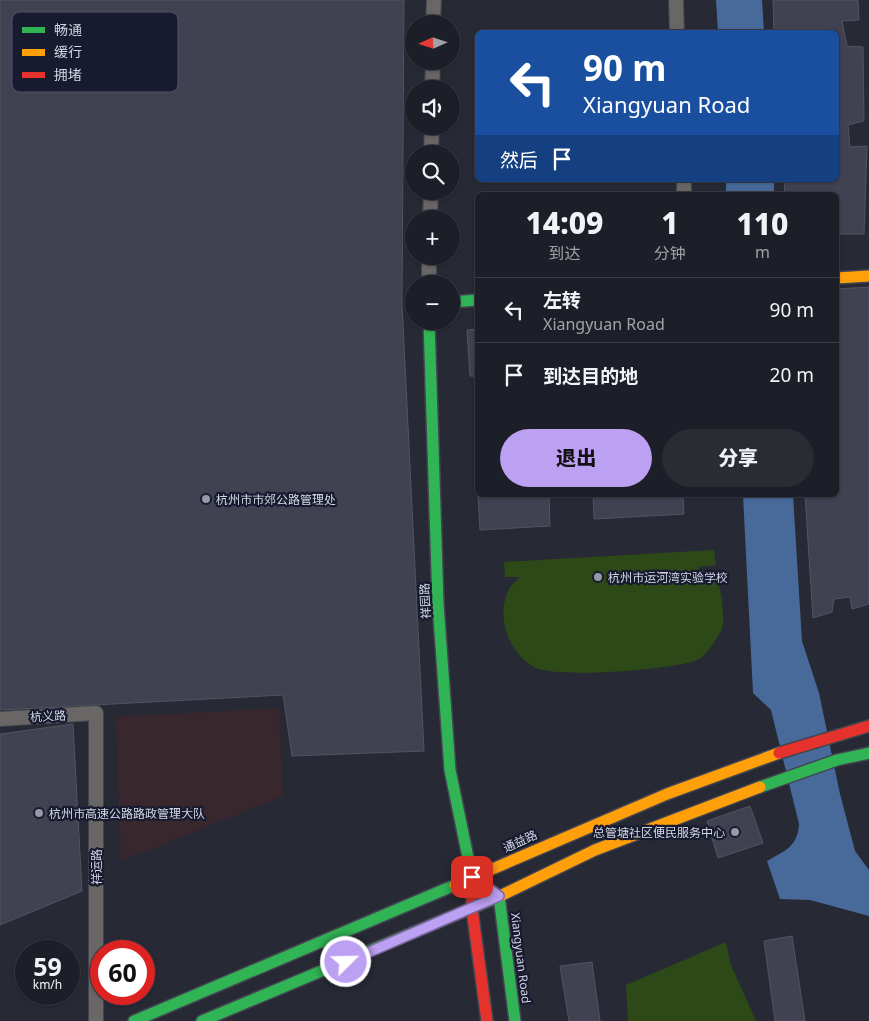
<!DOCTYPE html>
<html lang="zh">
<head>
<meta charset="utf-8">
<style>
  :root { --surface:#1d1f28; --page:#2a2c34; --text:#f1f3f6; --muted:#a0a2a8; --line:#3b3d45; --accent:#bca0f2 }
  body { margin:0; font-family:"Noto Sans","Noto Sans SC",sans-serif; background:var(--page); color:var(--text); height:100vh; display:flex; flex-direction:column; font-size:19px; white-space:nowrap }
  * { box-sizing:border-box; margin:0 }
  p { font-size:16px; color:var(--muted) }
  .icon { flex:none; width:28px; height:28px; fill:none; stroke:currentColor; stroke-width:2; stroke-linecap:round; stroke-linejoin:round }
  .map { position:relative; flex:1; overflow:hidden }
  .sheet { position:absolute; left:475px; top:192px; width:364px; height:305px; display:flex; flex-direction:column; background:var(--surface); border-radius:8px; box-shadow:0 1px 4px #0004,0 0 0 1px var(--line) }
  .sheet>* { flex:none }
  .top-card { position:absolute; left:475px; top:30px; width:364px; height:152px; border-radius:8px; box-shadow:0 1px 4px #0004,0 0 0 1px var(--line); background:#1a4fa0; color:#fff; overflow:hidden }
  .needle { width:32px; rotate:267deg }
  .tools { position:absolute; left:405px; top:15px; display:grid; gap:10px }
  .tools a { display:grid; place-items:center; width:55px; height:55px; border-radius:50%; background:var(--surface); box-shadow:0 1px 4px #0004,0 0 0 1px var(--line); font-size:25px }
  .speed { position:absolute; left:15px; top:940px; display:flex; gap:10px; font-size:25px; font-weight:700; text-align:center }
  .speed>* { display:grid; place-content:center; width:65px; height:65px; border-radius:50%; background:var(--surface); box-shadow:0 1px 4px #0004,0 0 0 1px var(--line); line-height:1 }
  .speed small { font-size:12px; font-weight:400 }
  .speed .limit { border:8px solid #d22; background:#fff; color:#111 }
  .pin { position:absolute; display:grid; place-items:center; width:42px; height:42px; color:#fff; margin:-21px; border-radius:10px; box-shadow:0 2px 8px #0006 }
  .me { position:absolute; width:55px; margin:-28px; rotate:67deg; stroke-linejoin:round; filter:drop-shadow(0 0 4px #0008) }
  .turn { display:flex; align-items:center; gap:18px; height:105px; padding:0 25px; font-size:22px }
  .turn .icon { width:65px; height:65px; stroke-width:2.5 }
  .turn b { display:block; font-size:35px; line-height:42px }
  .then { display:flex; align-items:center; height:48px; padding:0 25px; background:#0003; gap:10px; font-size:19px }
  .eta { display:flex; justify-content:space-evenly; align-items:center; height:85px; text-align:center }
  .eta b { font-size:30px; font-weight:800; line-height:35px }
  .primary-button { display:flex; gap:10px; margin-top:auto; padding:10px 25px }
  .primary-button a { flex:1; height:58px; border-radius:30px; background:var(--accent); color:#111; font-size:20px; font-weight:800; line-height:58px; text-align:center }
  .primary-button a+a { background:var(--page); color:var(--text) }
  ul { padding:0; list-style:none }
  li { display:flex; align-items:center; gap:15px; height:65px; padding:0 25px; border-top:1px solid var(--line) }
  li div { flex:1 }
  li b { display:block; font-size:19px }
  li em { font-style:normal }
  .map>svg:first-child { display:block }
  .industrial { fill:#38282e }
  .green { fill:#2e4918 }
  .water { fill:#476a9a }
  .building { fill:#404252; stroke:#52545f }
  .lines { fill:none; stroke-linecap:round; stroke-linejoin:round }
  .street-casing { stroke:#434550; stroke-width:16 }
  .fast-casing { stroke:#434550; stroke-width:14 }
  .slow-casing { stroke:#434550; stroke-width:14 }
  .jam-casing { stroke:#434550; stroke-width:14 }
  .street { stroke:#686765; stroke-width:14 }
  .fast { stroke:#30b455; stroke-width:11 }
  .slow { stroke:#ff9f0a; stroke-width:11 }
  .jam { stroke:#e5322d; stroke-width:11 }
  .route-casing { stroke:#7a689d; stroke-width:12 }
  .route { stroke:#bca0f2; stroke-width:9 }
  .poi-dot { fill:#9699a7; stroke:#181b30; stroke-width:2 }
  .labels { text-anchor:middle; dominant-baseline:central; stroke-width:4.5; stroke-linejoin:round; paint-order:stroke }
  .poi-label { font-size:12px; fill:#d2d5e4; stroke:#181b30; text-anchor:start }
  .street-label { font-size:12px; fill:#d2d5e4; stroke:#181b30 }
  .key { fill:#181b30; stroke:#505366; stroke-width:1 }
  .key-label { font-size:14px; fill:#d2d5e4 }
</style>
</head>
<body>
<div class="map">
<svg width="869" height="1021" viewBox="0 0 869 1021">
  <rect width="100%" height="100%" fill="#272935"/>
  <path class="industrial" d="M 279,708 L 283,796 L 121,861 L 116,717 Z"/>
  <g class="green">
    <path d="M 714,550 L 716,565 L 698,567 C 704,572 715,578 718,584 C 722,591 725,622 722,629 C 718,637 707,655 699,659 C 678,670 554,679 534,667 C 509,653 496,618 508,591 C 510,586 516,581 520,577 L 505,577 L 504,562 Z"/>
    <path d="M 726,942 L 731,965 L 756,1021 L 628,1021 L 626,985 Z"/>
  </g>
  <g class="water">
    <path d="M 716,0 L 762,0 L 764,32 L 718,32 Z"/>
    <rect x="726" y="180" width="48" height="15"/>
    <path d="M 743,495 L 793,495 L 802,641 L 819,693 L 840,794 L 855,851 L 869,870 L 869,916 L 810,900 L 780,899 L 767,861 C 784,851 798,847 799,824 L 771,710 L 753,693 Z"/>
  </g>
  <g class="building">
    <path d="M 0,0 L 404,0 L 402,303 L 424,751 L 292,756 L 283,695 L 0,710 Z"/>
    <path d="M 773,0 L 858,0 L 859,20 L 842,21 L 847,46 L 863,47 L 864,121 L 848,125 L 850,147 L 867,146 L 864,234 L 836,234 L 836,195 L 785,195 L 784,180 L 836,180 L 836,32 L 801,32 L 801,29 L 774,32 Z"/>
    <path d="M 869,287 L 869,604 L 852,609 L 850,597 L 834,599 L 832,612 L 813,618 L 805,495 L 836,495 L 836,289 Z"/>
    <path d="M 478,329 L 478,376 L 470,376 L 467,330 Z"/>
    <path d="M 478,495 L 549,495 L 550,526 L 480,530 Z"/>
    <path d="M 593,495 L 683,495 L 684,514 L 594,519 Z"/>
    <path d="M 73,724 L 82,891 L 0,925 L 0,734 Z"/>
    <path d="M 750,806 L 763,843 L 718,858 L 707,821 Z"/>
    <path d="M 792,936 L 805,1021 L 775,1021 L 764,941 Z"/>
    <path d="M 592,962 L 600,1021 L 569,1021 L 560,966 Z"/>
  </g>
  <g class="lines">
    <g class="street-casing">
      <g id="street">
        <path d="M 676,0 L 677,32"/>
        <path d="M 433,24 L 434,0"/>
        <path d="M 432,89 L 433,61"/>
        <path d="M 431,154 L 432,126"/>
        <path d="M 684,180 L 684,195"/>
        <path d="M 430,219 L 431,191"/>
        <path d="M 429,284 L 429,256"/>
        <path d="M 0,719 L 96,713 L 96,1021"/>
      </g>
    </g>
    <g class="fast-casing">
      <g id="fast">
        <path d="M 451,302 L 478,300"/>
        <path d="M 429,321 L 438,604 L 450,770 L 472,877 L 472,893"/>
        <path d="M 760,787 L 837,760 L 869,753"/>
        <path d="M 472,877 L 499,896 L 515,1021"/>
        <path d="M 134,1021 L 455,885"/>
        <path d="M 202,1021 L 498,897"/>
      </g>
    </g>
    <g class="slow-casing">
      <g id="slow">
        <path d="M 836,278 L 869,276"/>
        <path d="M 455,885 L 667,794 L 779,753"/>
        <path d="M 498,897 L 595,850 L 760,787"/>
      </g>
    </g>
    <g class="jam-casing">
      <g id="jam">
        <path d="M 779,753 L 869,726"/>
        <path d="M 472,893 L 472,909 L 487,1021"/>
      </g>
    </g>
    <use href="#street" class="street"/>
    <use href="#fast" class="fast"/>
    <use href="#slow" class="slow"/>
    <use href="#jam" class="jam"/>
  </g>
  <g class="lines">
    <g class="route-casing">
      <path id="route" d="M 346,962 L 499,896 L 472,877"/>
    </g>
    <use href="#route" class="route"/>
  </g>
  <g class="poi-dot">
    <circle cx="206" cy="499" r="5"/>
    <circle cx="598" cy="577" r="5"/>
    <circle cx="39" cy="813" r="5"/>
    <circle cx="735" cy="832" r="5"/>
  </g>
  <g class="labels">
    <g class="poi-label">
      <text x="216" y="499">杭州市市郊公路管理处</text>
      <text x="608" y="577">杭州市运河湾实验学校</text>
      <text x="49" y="813">杭州市高速公路路政管理大队</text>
      <text x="725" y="832" text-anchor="end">总管塘社区便民服务中心</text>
    </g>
    <g class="street-label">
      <text transform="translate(425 601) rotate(-93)">祥园路</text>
      <text transform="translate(48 716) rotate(-3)">杭义路</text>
      <text transform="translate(520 841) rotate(-24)">通益路</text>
      <text transform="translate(96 867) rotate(-90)">祥运路</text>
      <text transform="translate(521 958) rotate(83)">Xiangyuan Road</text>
    </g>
  </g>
  <rect x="12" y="12" width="166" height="80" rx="8" class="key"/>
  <rect x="22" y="27" width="23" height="6" fill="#30b455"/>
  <rect x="22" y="49" width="23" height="7" fill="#ff9f0a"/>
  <rect x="22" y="72" width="23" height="6" fill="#e5322d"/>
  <g class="key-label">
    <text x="54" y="35">畅通</text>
    <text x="54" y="57">缓行</text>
    <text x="54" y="80">拥堵</text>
  </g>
</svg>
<div class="tools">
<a><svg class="needle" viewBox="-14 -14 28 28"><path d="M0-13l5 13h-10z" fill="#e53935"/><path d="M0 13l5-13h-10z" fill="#a0a2a8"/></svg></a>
<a><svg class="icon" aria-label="sound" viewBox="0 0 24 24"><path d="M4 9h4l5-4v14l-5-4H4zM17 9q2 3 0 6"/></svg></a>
<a><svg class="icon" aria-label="search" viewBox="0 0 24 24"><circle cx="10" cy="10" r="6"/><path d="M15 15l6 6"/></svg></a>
<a>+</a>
<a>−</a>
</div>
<div class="speed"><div>59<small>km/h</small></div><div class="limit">60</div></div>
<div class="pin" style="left:472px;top:877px;background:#d93025"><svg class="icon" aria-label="arrive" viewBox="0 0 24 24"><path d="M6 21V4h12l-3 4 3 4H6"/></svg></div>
<svg class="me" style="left:346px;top:962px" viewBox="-20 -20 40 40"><circle r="17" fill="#bca0f2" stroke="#fff" stroke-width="3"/><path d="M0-11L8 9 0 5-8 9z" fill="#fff"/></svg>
<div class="top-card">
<div class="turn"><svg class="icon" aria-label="left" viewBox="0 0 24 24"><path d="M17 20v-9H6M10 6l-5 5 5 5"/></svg><div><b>90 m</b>Xiangyuan Road</div></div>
<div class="then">然后<svg class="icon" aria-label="arrive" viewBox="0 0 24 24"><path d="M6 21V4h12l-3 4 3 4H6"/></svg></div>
</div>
<section class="sheet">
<div class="eta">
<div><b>14:09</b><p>到达</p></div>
<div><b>1</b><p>分钟</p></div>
<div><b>110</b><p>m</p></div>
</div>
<ul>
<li><svg class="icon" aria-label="left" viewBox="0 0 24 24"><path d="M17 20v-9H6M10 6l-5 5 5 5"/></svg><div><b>左转</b><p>Xiangyuan Road</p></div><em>90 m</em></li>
<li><svg class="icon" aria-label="arrive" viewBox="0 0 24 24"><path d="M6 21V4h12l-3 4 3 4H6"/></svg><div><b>到达目的地</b></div><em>20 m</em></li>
</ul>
<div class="primary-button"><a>退出</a><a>分享</a></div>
</section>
</div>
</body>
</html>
